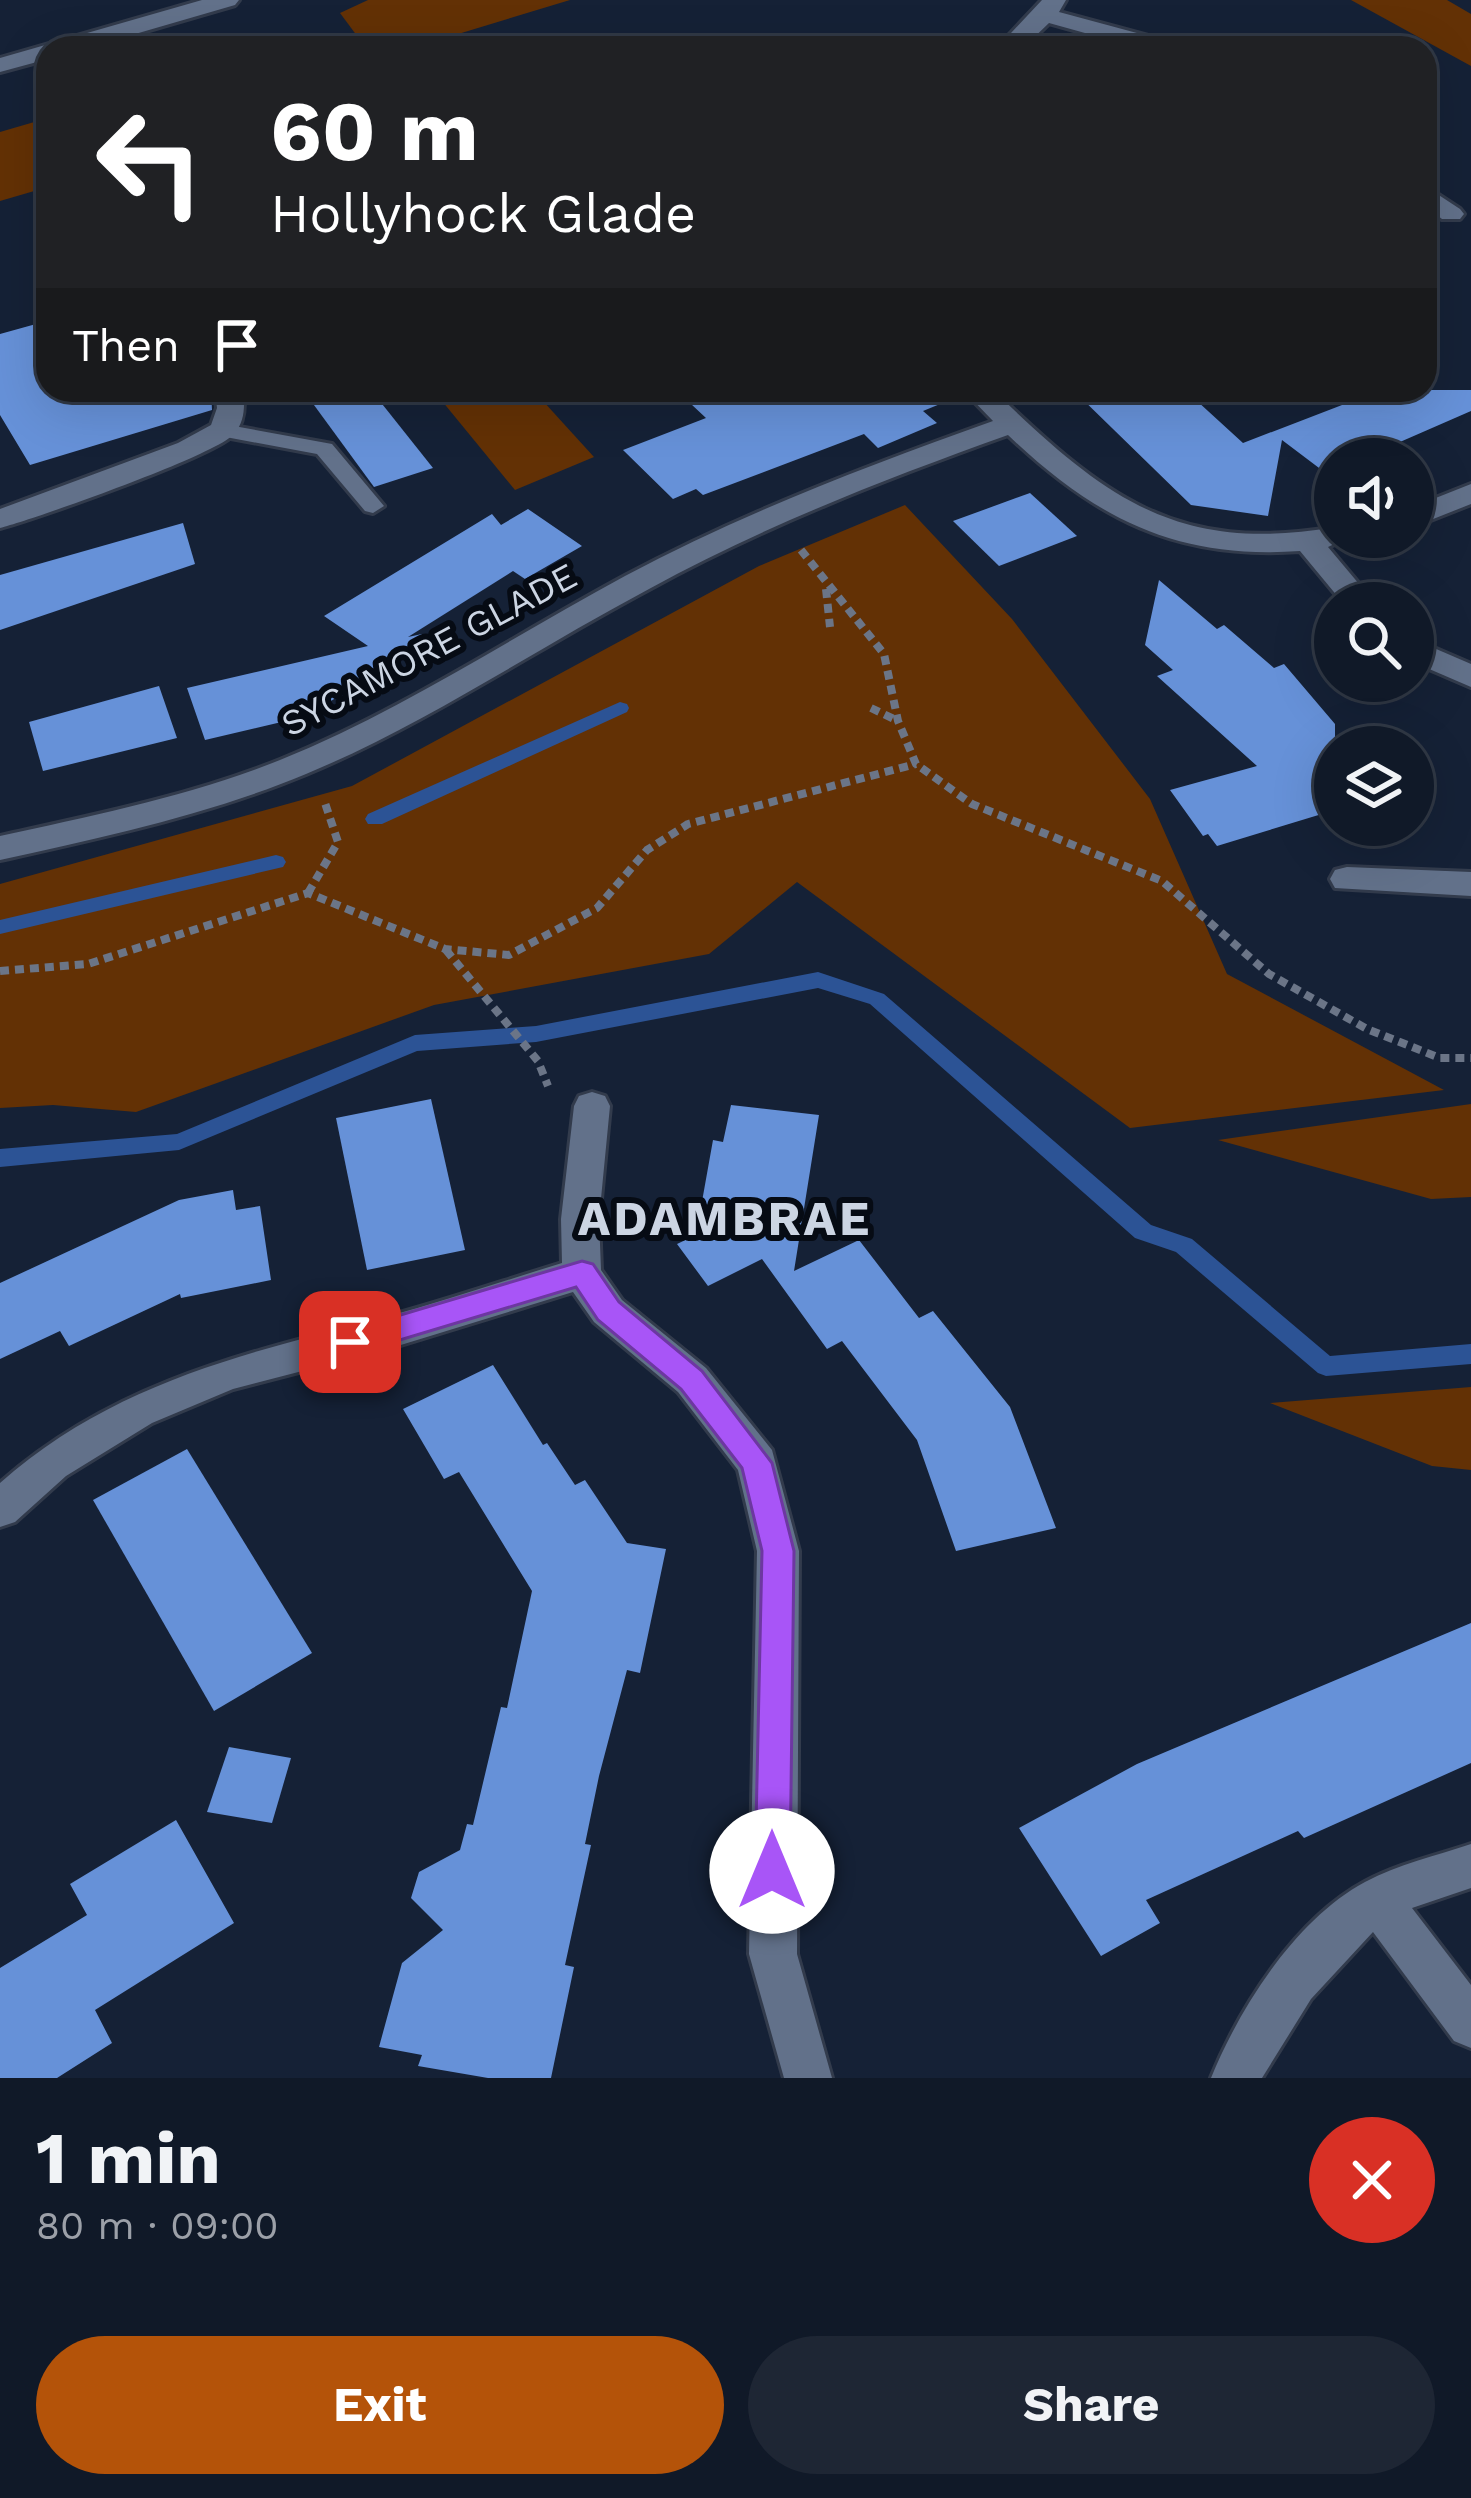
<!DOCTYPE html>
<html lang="en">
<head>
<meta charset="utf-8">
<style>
  :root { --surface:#101928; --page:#1e2634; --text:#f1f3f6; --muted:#9ca0a8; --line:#303845; --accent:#b45309 }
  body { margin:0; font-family:"Work Sans",sans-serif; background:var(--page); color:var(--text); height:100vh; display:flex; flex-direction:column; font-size:45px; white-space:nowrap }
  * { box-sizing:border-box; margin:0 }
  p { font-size:39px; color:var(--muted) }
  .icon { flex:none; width:66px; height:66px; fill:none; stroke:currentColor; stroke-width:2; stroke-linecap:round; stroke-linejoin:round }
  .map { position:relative; height:2078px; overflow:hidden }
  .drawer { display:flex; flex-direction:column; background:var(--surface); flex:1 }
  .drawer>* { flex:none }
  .hud { position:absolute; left:36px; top:36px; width:1401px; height:366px; border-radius:36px; box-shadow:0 12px 48px #0002,0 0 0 3px var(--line); background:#202124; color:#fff; overflow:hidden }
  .buttons { position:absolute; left:1314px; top:438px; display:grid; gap:24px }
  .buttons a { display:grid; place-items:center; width:120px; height:120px; border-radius:50%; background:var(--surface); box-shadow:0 12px 48px #0002,0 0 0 3px var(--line); font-size:60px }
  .pin { position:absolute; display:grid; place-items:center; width:102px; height:102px; color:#fff; margin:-51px; border-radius:24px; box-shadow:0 6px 18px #0006 }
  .me { position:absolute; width:132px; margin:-66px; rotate:0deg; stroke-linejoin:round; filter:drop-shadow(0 0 9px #0008) }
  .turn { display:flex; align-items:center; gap:42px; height:252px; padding:0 36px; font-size:54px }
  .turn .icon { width:156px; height:156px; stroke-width:2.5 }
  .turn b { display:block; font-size:84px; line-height:102px }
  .then { display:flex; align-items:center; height:114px; padding:0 36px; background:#0003; gap:24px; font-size:45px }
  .round { display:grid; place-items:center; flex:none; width:126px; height:126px; border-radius:63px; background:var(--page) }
  .summary { display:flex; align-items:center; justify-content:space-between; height:204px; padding:0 36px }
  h1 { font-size:72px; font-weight:700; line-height:90px }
  .button { display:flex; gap:24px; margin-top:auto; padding:24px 36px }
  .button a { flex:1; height:138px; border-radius:72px; background:var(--accent); color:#fff; font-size:48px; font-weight:700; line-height:138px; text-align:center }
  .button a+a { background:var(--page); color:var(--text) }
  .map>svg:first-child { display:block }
  .green { fill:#633105 }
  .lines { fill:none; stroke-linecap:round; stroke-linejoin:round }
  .stream { fill:#2c5395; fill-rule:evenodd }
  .building { fill:#6691d8 }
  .service-casing { stroke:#323b4c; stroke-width:6 }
  .minor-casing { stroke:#323b4c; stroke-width:6 }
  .tertiary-casing { stroke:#323b4c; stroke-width:6 }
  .path { stroke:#6b7587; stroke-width:8; stroke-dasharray:9 6; stroke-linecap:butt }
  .service { fill:#62718a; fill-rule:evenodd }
  .minor { fill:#62718a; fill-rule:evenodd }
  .tertiary { fill:#62718a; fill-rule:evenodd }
  .route { fill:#a855f7; stroke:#6d37a1; stroke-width:3 }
  .labels { text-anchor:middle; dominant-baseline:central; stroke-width:12; stroke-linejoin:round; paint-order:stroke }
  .street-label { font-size:36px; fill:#ccd5e3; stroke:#060b14 }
  .district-label { font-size:48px; font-weight:bold; letter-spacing:3px; fill:#ccd5e3; stroke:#060b14 }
</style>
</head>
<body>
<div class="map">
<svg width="1471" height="2078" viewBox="0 0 1471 2078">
  <rect width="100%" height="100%" fill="#152136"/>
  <g class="green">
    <path d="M 368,0 L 570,0 L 412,48 L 366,48 L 340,13 Z"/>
    <path d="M 1351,0 L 1447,0 L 1471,14 L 1471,66 Z"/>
    <path d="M 48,118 L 48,187 L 0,201 L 0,132 Z"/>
    <path d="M 433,390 L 533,390 L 594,457 L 515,490 Z"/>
    <path d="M 905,505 L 1012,619 L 1150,799 L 1227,974 L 1444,1090 L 1130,1128 L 797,882 L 709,954 L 434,1005 L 136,1112 L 53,1105 L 0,1108 L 0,884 L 352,786 L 759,566 Z"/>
    <path d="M 1471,1104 L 1471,1197 L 1431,1199 L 1218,1140 Z"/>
    <path d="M 1471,1387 L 1471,1470 L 1432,1466 L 1270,1403 Z"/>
  </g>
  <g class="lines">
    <g class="stream">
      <path d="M 620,702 L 627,704 L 629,708 L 627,712 L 382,824 L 368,824 L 365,819 L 368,814 Z"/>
      <path d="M 276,855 L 283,857 L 286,862 L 283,867 L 0,934 L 0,920 Z"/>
      <path d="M 818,972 L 884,994 L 1151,1225 L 1192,1239 L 1330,1356 L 1471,1344 L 1471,1364 L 1326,1376 L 1318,1373 L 1176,1252 L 1135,1238 L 870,1004 L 818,988 L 536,1042 L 417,1051 L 179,1150 L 0,1167 L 0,1149 L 177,1134 L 415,1035 L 536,1026 Z"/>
    </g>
  </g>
  <g class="building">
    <path d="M 36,324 L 48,342 L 48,390 L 211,390 L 212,410 L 30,465 L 0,415 L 0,334 Z"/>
    <path d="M 303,390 L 371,390 L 433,468 L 374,487 Z"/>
    <path d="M 676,390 L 959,390 L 962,395 L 923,411 L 937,423 L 878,448 L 864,434 L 703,495 L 696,489 L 673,499 L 623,450 L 706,418 Z"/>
    <path d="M 1073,390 L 1185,390 L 1243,443 L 1381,390 L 1471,390 L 1471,411 L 1361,459 L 1335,459 L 1335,470 L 1327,474 L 1282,440 L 1268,516 L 1191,505 Z"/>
    <path d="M 1030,493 L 1077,536 L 999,566 L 953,521 Z"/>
    <path d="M 528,509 L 582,546 L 525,579 L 513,571 L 408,637 L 422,634 L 425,642 L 307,716 L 205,740 L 187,688 L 368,646 L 324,616 L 492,514 L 501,525 Z"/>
    <path d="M 183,523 L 195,564 L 0,630 L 0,575 Z"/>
    <path d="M 1159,580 L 1217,629 L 1224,625 L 1274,668 L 1284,664 L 1335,724 L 1335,810 L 1217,846 L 1208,834 L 1203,836 L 1170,790 L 1257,766 L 1157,676 L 1173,670 L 1145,645 Z"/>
    <path d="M 159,686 L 177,738 L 43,771 L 29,722 Z"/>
    <path d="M 431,1099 L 465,1250 L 367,1270 L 336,1118 Z"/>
    <path d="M 731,1105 L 819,1115 L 794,1271 L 859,1240 L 919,1318 L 933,1311 L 1010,1407 L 1056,1528 L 956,1551 L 917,1440 L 842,1341 L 827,1349 L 762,1259 L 708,1286 L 677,1244 L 696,1235 L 713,1140 L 723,1142 Z"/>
    <path d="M 233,1190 L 236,1210 L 260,1206 L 271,1280 L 181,1298 L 180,1294 L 69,1346 L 60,1331 L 0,1359 L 0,1283 L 179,1200 Z"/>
    <path d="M 493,1365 L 543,1445 L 547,1443 L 575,1485 L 585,1480 L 627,1543 L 666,1549 L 640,1673 L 627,1670 L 599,1776 L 585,1844 L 591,1845 L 565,1965 L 574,1967 L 551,2078 L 488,2078 L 418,2066 L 422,2055 L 379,2047 L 402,1963 L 443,1930 L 411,1898 L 419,1872 L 460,1850 L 467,1824 L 473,1825 L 501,1707 L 507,1708 L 532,1591 L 459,1472 L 444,1479 L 403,1409 Z"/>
    <path d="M 187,1449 L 312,1653 L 214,1711 L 93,1500 Z"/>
    <path d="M 1471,1623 L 1471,1763 L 1304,1838 L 1298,1831 L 1146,1900 L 1160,1923 L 1101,1956 L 1019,1828 L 1137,1764 Z"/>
    <path d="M 229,1747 L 291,1758 L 272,1823 L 207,1812 Z"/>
    <path d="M 176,1820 L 234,1923 L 95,2010 L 112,2043 L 57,2078 L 0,2078 L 0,1968 L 87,1915 L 70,1884 Z"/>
  </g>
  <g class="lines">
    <g class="service-casing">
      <path id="service" d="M 223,424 L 332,444 L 384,506 L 373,513 L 365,511 L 317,454 L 215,435 L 215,425 Z"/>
    </g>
    <g class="minor-casing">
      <g id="minor">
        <path d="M 1042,0 L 1066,0 L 1059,12 L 1174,43 L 1178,48 L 1139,48 L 1049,23 L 1023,48 L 997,48 Z"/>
        <path d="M 1425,186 L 1460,209 L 1464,214 L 1460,219 L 1442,219 L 1425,206 Z"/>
        <path d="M 215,390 L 243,390 C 245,405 245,422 234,434 C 216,455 35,519 0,528 L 0,509 L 178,443 L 211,425 L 217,408 Z"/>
        <path d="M 963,390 L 993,390 C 1102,495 1175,555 1335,527 L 1335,537 L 1349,537 L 1328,547 L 1375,603 L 1343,603 L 1300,551 C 1176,560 1095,518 1008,435 C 885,479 764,526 649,589 C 534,650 426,724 306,774 C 208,815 103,837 0,860 L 0,836 C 95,815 190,796 280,760 C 401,711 510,638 625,576 C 743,513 867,466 993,421 Z"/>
        <path d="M 1471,484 L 1471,504 L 1413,527 L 1413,507 Z"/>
        <path d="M 1413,639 L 1471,664 L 1471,687 L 1413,662 Z"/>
        <path d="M 1347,867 L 1471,872 L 1471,896 L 1335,888 L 1330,879 L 1335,870 Z"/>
        <path d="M 592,1092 L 605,1096 L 610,1106 L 599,1219 L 601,1270 L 622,1300 L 706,1368 L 772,1450 L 799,1551 L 797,1954 L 832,2078 L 784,2078 L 749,1954 L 757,1551 L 738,1470 L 678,1392 L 594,1322 L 573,1292 L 391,1348 L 233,1389 L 152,1423 L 66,1476 L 15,1522 L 0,1527 L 0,1483 C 113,1383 244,1354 385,1317 C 445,1301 503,1281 562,1263 L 561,1219 L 574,1106 L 579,1096 Z"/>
        <path d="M 1471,1844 L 1471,1888 L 1412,1908 L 1471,1985 L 1471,2048 L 1454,2041 L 1373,1932 L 1311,1999 L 1262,2078 L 1211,2078 C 1240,2007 1296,1919 1365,1882 C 1398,1864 1436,1856 1471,1844 Z"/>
      </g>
    </g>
    <g class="tertiary-casing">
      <path id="tertiary" d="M 202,0 L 239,0 L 235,5 L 87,48 L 48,48 L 48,59 L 0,72 L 0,58 Z"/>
    </g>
    <g class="path">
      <path d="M 801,550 L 884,654 L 898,721 L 916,764 L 972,804 L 1162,881 L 1269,974 L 1367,1029 L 1440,1058 L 1471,1058"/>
      <path d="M 826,589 L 830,627"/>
      <path d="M 871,708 L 896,720"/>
      <path d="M 308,893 L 338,842 L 325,803"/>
      <path d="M 446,950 L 538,1061 L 548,1086"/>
      <path d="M 0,971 L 88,964 L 308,893 L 445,949 L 509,955 L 597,908 L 647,850 L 688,824 L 916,764"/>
    </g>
    <use href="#service" class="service"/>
    <use href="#minor" class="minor"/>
    <use href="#tertiary" class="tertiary"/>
  </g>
  <path class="route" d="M 582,1261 L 593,1264 L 619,1302 L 702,1371 L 772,1463 L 794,1551 L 790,1871 L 785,1883 L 772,1888 L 760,1883 L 755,1871 L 762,1551 L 742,1468 L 681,1389 L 598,1320 L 576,1287 L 350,1355 L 340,1351 L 335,1342 L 340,1333 L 350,1330 Z"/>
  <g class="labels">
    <g class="street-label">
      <text transform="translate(429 650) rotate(-28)">SYCAMORE GLADE</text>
    </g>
    <g class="district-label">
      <text x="725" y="1218">ADAMBRAE</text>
    </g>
  </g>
</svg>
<div class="buttons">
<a><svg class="icon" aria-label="sound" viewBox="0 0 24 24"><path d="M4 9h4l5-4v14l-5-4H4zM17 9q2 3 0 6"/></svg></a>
<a><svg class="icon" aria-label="search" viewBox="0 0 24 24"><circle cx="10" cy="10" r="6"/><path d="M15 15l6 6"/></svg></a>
<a><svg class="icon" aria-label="layers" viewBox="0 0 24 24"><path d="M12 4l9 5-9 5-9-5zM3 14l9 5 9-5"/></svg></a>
</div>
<div class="pin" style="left:350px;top:1342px;background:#d93025"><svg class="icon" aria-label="arrive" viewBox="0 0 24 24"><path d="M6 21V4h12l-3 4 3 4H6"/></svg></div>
<svg class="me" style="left:772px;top:1871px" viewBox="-20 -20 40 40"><circle r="19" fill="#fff"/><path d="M0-13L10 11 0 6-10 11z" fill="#a855f7"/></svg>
<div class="hud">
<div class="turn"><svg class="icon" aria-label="left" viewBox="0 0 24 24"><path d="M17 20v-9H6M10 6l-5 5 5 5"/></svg><div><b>60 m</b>Hollyhock Glade</div></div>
<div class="then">Then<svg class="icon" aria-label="arrive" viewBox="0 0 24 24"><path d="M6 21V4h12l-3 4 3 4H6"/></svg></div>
</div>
</div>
<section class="drawer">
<div class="summary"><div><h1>1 min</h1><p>80 m · 09:00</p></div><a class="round" style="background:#d93025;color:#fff"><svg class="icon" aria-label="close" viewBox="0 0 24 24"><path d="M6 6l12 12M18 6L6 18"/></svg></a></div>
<div class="button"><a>Exit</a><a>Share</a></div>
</section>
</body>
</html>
